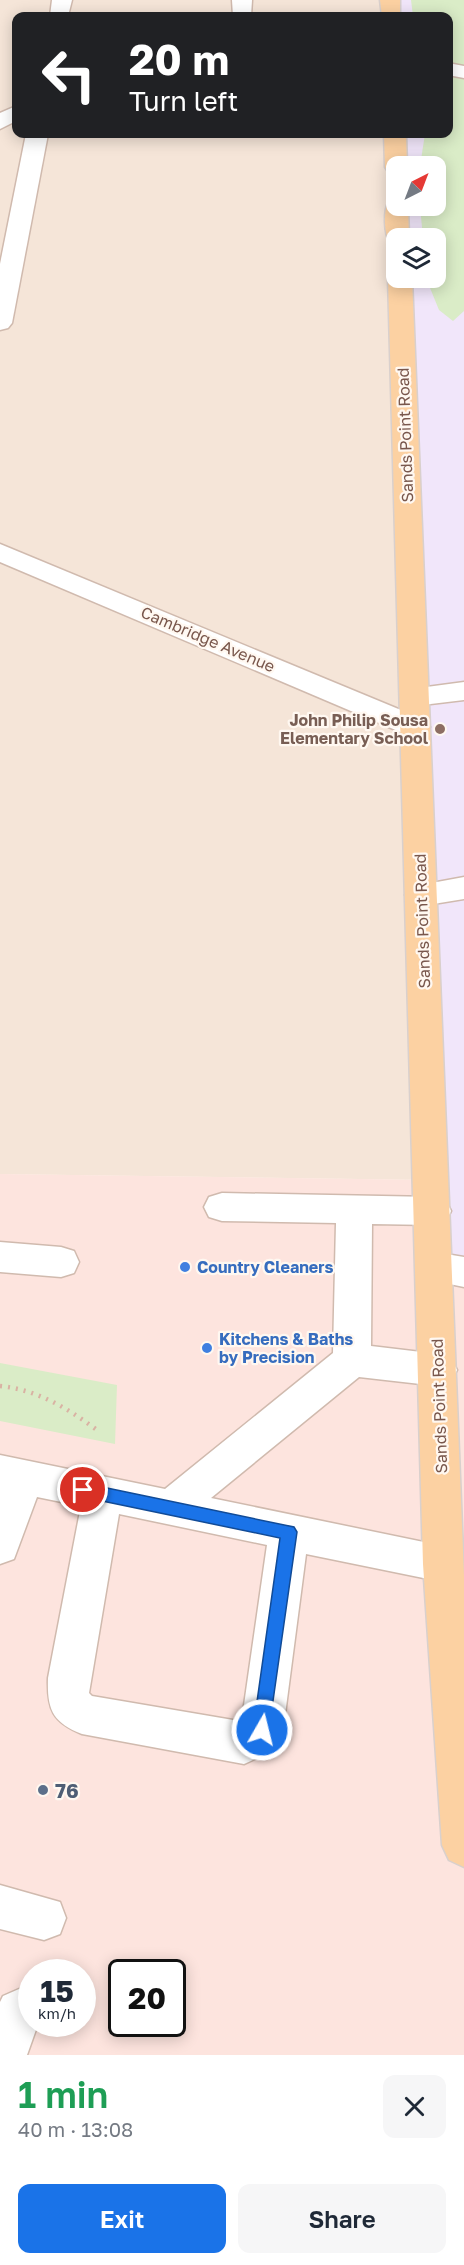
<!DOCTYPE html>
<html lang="en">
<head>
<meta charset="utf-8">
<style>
  :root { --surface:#fff; --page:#f6f6f7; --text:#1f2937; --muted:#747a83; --accent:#1a73e8 }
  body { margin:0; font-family:"Golos Text",sans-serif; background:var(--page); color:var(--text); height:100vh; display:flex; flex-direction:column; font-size:22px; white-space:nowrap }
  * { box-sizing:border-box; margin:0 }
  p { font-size:20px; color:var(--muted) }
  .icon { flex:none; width:33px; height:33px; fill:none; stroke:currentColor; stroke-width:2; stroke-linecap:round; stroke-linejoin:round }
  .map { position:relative; height:2055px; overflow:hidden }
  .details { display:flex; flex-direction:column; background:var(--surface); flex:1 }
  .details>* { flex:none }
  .top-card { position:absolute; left:12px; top:12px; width:441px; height:126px; border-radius:12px; box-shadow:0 3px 15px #0003; background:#202124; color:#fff; overflow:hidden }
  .needle { width:39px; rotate:42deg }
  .controls { position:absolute; left:386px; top:156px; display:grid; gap:12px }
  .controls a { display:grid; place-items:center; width:60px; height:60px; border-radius:12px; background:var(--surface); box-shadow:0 3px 15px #0003; font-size:30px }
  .speed { position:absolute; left:18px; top:1959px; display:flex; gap:12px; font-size:30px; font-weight:700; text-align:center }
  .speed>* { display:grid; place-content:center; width:78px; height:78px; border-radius:50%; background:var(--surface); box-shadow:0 3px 15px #0003; line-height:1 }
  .speed small { font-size:15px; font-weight:400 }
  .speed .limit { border:3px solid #111; border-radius:9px; background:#fff; color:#111 }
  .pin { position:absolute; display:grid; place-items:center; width:51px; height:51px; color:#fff; margin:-26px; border:3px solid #fff; border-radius:50%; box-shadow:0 2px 6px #0007 }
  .me { position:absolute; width:66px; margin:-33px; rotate:8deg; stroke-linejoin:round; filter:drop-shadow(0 0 4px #0008) }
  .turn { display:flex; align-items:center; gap:21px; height:126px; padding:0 18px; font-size:27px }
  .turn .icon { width:78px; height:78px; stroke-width:2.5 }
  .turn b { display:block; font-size:42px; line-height:51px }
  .round { display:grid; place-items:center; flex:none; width:63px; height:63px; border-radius:12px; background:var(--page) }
  .head { display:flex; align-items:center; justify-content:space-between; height:102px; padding:0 18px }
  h1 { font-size:36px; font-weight:600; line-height:45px; color:#1e9e55 }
  .action { display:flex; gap:12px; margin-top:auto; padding:12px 18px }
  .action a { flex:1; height:69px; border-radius:12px; background:var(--accent); color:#fff; font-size:24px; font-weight:600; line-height:69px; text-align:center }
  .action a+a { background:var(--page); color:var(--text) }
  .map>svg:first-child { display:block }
  .residential { fill:#f5e5d8 }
  .commercial { fill:#fde4de; fill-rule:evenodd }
  .education { fill:#f1e6fa }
  .green { fill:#daecc7 }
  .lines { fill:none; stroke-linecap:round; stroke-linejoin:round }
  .minor-casing { stroke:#d0baae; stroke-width:3 }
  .major-casing { stroke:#d9d0cd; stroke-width:3 }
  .path { stroke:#d9b2a3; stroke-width:4.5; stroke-dasharray:2 6; stroke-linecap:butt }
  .minor { fill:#fff; fill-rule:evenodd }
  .major { fill:#fcd1a2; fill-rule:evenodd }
  .route { fill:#1a73e8; stroke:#114b97; stroke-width:1.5 }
  .education-dot { fill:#8d6e63; stroke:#fff8f1; stroke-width:2 }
  .shop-dot { fill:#3f7fe0; stroke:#fff8f1; stroke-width:2 }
  .service-dot { fill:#5c6f8a; stroke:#fff8f1; stroke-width:2 }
  .labels { text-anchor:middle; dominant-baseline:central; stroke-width:4.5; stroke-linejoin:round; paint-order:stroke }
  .street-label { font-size:16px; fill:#79574c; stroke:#fff8f1 }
  .education-label { font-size:16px; font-weight:bold; fill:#785e54; stroke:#fff8f1; text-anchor:end }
  .shop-label { font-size:16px; font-weight:bold; fill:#366cbe; stroke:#fff8f1; text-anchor:start }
  .near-service-label { font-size:20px; font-weight:bold; fill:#4e5e75; stroke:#fff8f1; text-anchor:start }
</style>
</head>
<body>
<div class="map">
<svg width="464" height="2055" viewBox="0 0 464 2055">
  <rect width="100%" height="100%" fill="#fdf4ea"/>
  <path class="residential" d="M 0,0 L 391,0 L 392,16 L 16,16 L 16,134 L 396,134 L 396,206 L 398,206 L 400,238 L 396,238 L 396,278 L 401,278 L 431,1180 L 0,1174 Z"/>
  <path class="commercial" d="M 0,1174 L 431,1180 L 464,1261 L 464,2055 L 0,2055 ZM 32,1972 L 82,1972 L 82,2024 L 32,2024 ZM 122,1972 L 172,1972 L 172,2024 L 122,2024 Z"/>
  <path class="education" d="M 391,0 L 464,0 L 464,1261 L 434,1255 L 401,278 L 435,278 L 435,238 L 399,238 L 398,206 L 435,206 L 435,166 L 397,166 L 396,134 L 448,134 L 448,16 L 392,16 Z"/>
  <g class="green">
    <path d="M 411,0 L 464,0 L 464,311 L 453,321 L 439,310 L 426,278 L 435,278 L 435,238 L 423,238 L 420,206 L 435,206 L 435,166 L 420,166 L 425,134 L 448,134 L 448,16 L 413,16 Z"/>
    <path d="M 0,1363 L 117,1385 L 115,1444 L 0,1421 Z"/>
  </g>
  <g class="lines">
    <g class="minor-casing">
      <g id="minor">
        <path d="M 52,0 L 72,0 L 68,16 L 50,16 Z"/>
        <path d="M 232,0 L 252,0 L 251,16 L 233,16 Z"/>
        <path d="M 448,63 L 464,66 L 464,78 L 448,75 Z"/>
        <path d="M 16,106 L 16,121 L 0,129 L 0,113 Z"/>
        <path d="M 26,134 L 48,134 L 12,323 L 8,328 L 0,330 L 0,264 Z"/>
        <path d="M 0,544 L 425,720 L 430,727 L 425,734 L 415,737 L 405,734 L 0,562 Z"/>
        <path d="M 464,682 L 464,700 L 414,706 L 404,704 L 400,697 L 404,690 Z"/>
        <path d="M 464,877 L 464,899 L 421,906 L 410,903 L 405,895 L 410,887 Z"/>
        <path d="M 222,1193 L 433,1197 L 446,1201 L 451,1211 L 446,1221 L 433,1225 L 372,1224 L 371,1346 L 438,1354 L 451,1359 L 457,1370 L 451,1381 L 438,1386 L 359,1377 L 211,1498 L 443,1546 L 457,1551 L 463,1564 L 457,1577 L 443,1582 L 306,1554 L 283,1730 C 275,1749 263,1756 244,1764 L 82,1734 C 52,1722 47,1709 48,1678 L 81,1506 L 37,1497 L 14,1559 L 0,1564 L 0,1455 L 165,1489 L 333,1353 L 336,1223 L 222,1221 L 209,1217 L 204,1207 L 209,1197 ZM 119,1514 L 267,1545 L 242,1719 L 239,1721 L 92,1696 L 89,1693 Z"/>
        <path d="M 0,1242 L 61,1247 L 74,1251 L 79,1262 L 74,1273 L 61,1277 L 0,1272 Z"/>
        <path d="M 434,1252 L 464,1257 L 464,1287 L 421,1278 L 416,1267 L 421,1256 Z"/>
        <path d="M 0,1885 L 60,1902 L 66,1918 L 60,1934 L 44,1940 L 0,1929 Z"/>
        <path d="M 19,1989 L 32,1994 L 32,2024 L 38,2024 L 27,2055 L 0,2055 L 0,2002 L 3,1996 Z"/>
      </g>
    </g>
    <g class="major-casing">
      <g id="major">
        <path d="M 380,0 L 400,0 L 400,16 L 382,16 Z"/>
        <path d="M 384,134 L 406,134 L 407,166 L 396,166 L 396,173 L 388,172 L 385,167 Z"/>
        <path d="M 396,200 L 396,206 L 408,206 L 409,238 L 396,238 L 396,244 L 390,243 C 384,234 383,210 389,201 Z"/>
        <path d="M 396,272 L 396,278 L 412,278 L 464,1576 L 464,1867 L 449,1860 L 442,1845 L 423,1564 L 388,278 Z"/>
      </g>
    </g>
    <path class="path" d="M 0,1386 C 38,1390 67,1408 97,1430"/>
    <use href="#minor" class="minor"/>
    <use href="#major" class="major"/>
  </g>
  <path class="route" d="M 83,1483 L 294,1527 L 297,1532 L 268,1736 L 262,1739 L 256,1736 L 253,1730 L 280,1538 L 83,1497 L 77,1495 L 75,1490 L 77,1485 Z"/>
  <circle class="education-dot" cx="440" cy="729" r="6"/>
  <g class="shop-dot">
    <circle cx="185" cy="1267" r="6"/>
    <circle cx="207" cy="1348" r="6"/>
  </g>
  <circle class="service-dot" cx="43" cy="1790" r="6"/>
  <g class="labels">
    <g class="street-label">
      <text transform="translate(405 435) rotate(-92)">Sands Point Road</text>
      <text transform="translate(208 639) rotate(23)">Cambridge Avenue</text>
      <text transform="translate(422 921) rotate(-92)">Sands Point Road</text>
      <text transform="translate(439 1406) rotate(-92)">Sands Point Road</text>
    </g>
    <g class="education-label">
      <text x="428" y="720">John Philip Sousa<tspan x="428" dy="18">Elementary School</tspan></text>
    </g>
    <g class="shop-label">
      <text x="197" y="1267">Country Cleaners</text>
      <text x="219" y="1339">Kitchens &amp; Baths<tspan x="219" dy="18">by Precision</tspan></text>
    </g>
    <g class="near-service-label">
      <text x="55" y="1790">76</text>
    </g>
  </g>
</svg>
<div class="controls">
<a><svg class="needle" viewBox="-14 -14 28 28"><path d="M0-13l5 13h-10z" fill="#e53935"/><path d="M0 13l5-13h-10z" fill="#747a83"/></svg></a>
<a><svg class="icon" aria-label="layers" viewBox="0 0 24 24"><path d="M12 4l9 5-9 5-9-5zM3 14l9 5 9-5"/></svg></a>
</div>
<div class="speed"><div>15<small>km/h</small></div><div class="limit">20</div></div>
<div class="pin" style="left:83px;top:1490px;background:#d93025"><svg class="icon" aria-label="arrive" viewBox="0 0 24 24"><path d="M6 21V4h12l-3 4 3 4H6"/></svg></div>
<svg class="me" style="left:262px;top:1730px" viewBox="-20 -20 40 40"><circle r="17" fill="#1a73e8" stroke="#fff" stroke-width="3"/><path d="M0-11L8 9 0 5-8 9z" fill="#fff"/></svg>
<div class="top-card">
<div class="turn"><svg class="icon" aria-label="left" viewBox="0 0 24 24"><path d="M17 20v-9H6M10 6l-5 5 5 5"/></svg><div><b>20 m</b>Turn left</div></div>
</div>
</div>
<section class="details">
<div class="head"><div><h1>1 min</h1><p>40 m · 13:08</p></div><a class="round"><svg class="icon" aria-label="close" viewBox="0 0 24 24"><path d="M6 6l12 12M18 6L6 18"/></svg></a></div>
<div class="action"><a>Exit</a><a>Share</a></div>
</section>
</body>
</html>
